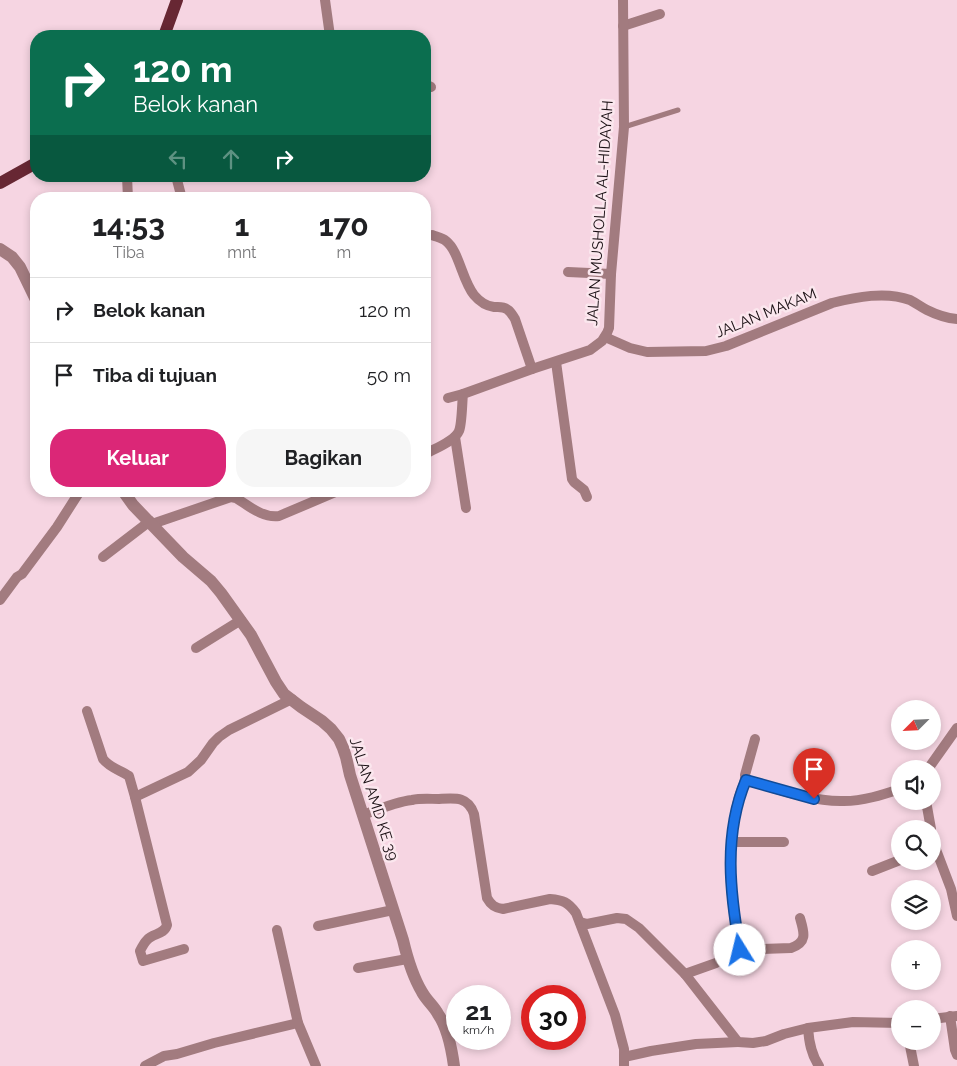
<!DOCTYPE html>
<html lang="id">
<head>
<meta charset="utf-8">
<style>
  :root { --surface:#fff; --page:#f6f6f6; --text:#202124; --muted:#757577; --line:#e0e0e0; --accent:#db2777 }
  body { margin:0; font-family:Raleway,sans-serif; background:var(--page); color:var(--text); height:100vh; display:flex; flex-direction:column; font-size:19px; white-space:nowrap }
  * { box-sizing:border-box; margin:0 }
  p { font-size:16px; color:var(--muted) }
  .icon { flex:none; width:28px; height:28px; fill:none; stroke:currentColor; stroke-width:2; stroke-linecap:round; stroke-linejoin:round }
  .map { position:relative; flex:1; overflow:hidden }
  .panel { position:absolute; left:30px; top:192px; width:401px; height:305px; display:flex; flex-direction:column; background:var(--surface); border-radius:20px; box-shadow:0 2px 8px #0003 }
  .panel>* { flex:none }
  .banner { position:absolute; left:30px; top:30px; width:401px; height:152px; border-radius:20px; box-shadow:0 2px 8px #0003; background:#0b6e4f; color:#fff; overflow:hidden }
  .needle { width:32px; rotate:246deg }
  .controls { position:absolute; left:891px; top:700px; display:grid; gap:10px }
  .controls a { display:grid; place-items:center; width:50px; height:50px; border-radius:50%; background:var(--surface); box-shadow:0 2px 8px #0003; font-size:25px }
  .speed { position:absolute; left:446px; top:985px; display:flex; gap:10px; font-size:25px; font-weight:700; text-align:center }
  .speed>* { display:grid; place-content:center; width:65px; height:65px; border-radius:50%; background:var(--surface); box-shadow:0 2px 8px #0003; line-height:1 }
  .speed small { font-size:12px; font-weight:400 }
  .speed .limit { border:8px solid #d22; background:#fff; color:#111 }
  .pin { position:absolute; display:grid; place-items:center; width:42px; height:42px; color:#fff; margin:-51px -21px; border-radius:50% 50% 50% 0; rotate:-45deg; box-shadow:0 0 5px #0007 }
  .pin .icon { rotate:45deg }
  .me { position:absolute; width:55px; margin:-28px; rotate:351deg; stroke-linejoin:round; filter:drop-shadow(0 0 4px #0008) }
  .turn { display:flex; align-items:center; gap:18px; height:105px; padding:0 20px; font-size:22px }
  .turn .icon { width:65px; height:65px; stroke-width:2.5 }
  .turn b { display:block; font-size:35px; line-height:42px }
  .lanes { display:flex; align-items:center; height:48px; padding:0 20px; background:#0003; justify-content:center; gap:25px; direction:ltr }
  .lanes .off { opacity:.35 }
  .eta { display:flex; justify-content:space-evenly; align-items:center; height:85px; text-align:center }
  .eta b { font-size:30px; font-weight:700; line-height:35px }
  .action { display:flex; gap:10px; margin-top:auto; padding:10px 20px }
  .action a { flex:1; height:58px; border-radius:20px; background:var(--accent); color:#fff; font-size:20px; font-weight:700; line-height:58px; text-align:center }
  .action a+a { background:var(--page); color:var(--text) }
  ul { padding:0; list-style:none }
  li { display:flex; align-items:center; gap:15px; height:65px; padding:0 20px; border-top:1px solid var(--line) }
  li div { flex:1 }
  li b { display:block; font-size:19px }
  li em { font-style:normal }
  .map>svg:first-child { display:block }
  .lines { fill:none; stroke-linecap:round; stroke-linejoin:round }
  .service { stroke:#a27b7f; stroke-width:5 }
  .minor { stroke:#a27b7f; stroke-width:10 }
  .tertiary { stroke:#a27b7f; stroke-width:12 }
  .primary { stroke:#672733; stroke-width:12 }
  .route-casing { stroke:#114b97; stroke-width:12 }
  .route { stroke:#1a73e8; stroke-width:9 }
  .labels { text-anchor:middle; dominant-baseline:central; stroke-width:5; stroke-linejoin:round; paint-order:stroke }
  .street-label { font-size:15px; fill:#180e12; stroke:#fbe7ee }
</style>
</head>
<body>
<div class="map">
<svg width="957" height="1066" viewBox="0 0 957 1066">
  <rect width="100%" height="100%" fill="#f6d5e2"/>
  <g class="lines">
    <path class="service" d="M 624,127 L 678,110"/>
    <g class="minor">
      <path d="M 325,0 L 330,36"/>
      <path d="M 623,26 L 660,14"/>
      <path d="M 425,84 L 431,87"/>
      <path d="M 127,176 L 128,199"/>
      <path d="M 176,176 L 182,199"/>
      <path d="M 432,235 C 437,237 442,238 446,241 C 459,251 462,280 474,295 C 479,301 486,306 494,307 C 499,307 504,306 508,310 C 511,312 513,316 515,319 L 532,369"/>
      <path d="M 568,272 L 611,274"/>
      <path d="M 605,337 L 630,348 L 647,352 L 706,351 L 726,346 L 832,303 C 856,297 886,291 910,300 C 916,303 921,307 927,310 C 937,315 946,318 957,319"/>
      <path d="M 556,362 L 572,479 L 574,482 L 584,490 L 587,497"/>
      <path d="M 448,398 L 463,394"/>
      <path d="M 455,437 L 466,508"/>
      <path d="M 425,454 C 434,449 455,441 459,431 C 462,424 462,403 463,394 L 532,369 L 590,350 L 602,341 L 607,333 L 609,328 L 611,274 L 624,127 L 623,0"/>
      <path d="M 152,524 L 231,497 L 236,498 C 249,506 262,518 279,516 L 338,491"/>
      <path d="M 103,557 L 150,521"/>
      <path d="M 0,600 L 17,577 L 22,574 L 57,527 L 80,491"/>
      <path d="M 196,648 L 241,620"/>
      <path d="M 87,711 L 103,759 C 110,768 120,770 129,776 L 135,797"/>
      <path d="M 928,769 L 957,728"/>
      <path d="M 746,780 C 777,789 811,802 844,801 C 863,801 882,795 900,789"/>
      <path d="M 926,801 L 931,829"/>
      <path d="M 363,815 C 379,809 395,802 412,800 C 421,798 430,799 439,799 C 455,798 468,796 474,814 L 487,898 C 491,905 495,908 503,909 L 550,899 C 563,900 568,902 576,913 L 615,1015 L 624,1049 L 624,1066"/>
      <path d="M 932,834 L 935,847 L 951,889 L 957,916"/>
      <path d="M 731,842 L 784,842"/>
      <path d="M 872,871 L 900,860"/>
      <path d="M 580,922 L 587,924 L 617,918 L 626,919 L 639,928 L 685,974 L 738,1042 L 753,1043 L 766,1041 L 784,1034 L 808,1028 L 853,1022 L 900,1023"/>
      <path d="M 318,926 L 393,910"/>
      <path d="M 277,930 L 298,1023"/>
      <path d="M 184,949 L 143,961 L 140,951 C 142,947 144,943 147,940 C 153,933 164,935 167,925 L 135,797 L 188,772 L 201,760 L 213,743 L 219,737 L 229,730 L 292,699"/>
      <path d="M 739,950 C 734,914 728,879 731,842 C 733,827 735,811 739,797 C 741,789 746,783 745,775 L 755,739"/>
      <path d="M 358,968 L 407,959"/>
      <path d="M 685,974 L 716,963 L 739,950 L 791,948 C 808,942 804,932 800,918"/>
      <path d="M 950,1016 L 955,1050 L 957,1055"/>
      <path d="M 932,1019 L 957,1016"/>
      <path d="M 808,1028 C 809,1042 811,1054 819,1066"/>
      <path d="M 909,1041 L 914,1066"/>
      <path d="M 624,1057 L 651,1051 L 696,1044 L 738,1042"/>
      <path d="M 145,1066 L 164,1056 L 177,1054 L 214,1043 L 298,1023 L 316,1066"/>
    </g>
    <g class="tertiary">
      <path d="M 0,249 L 12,257 L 20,267 L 36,300"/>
      <path d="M 123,491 L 133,505 L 183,557 L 211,581 L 221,593 L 251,635 L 276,682 L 284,694 L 301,707 L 322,721 L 331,729 L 339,739 L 343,748 L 346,757 L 350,775 L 403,940 C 407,957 413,977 422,992 C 426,1000 434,1006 438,1014 C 447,1027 452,1051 454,1066"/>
    </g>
    <g class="primary">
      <path d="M 164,36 L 177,0"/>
      <path d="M 0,183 L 36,163"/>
    </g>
  </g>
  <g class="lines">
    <g class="route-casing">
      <path id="route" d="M 740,950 C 730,893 723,835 746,780 L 814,799"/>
    </g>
    <use href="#route" class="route"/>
  </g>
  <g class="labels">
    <g class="street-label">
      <text transform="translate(600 213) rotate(-86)">JALAN MUSHOLLA AL-HIDAYAH</text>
      <text transform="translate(766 313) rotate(-22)">JALAN MAKAM</text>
      <text transform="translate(374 799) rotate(72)">JALAN AMD KE 39</text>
    </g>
  </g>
</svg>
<div class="controls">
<a><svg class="needle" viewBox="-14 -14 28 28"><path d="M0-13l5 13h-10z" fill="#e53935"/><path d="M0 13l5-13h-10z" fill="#757577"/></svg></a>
<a><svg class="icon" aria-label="sound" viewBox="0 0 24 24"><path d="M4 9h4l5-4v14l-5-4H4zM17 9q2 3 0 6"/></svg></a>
<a><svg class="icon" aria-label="search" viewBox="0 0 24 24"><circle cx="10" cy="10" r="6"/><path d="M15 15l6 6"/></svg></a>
<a><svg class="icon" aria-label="layers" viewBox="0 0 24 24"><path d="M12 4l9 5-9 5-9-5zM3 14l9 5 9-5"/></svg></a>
<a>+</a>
<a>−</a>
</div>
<div class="speed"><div>21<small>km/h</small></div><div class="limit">30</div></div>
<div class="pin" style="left:814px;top:799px;background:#d93025"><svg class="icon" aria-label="arrive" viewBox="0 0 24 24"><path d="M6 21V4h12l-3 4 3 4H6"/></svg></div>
<svg class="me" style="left:740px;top:950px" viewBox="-20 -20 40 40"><circle r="19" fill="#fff"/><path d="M0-13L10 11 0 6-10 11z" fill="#1a73e8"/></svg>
<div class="banner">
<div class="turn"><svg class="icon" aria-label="right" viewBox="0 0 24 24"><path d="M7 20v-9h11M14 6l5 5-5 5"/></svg><div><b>120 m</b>Belok kanan</div></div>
<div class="lanes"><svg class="icon off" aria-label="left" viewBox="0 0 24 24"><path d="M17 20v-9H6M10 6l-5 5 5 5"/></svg><svg class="icon off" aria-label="ahead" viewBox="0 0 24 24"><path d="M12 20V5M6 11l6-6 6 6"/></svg><svg class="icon" aria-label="right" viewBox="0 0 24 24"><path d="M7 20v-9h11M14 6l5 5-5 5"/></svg></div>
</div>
<section class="panel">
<div class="eta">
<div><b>14:53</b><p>Tiba</p></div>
<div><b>1</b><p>mnt</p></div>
<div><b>170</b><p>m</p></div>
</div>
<ul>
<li><svg class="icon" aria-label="right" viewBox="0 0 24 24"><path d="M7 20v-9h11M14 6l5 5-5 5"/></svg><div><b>Belok kanan</b></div><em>120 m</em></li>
<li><svg class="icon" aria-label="arrive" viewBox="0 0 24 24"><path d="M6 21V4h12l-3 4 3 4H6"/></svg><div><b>Tiba di tujuan</b></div><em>50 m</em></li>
</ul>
<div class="action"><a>Keluar</a><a>Bagikan</a></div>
</section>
</div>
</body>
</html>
